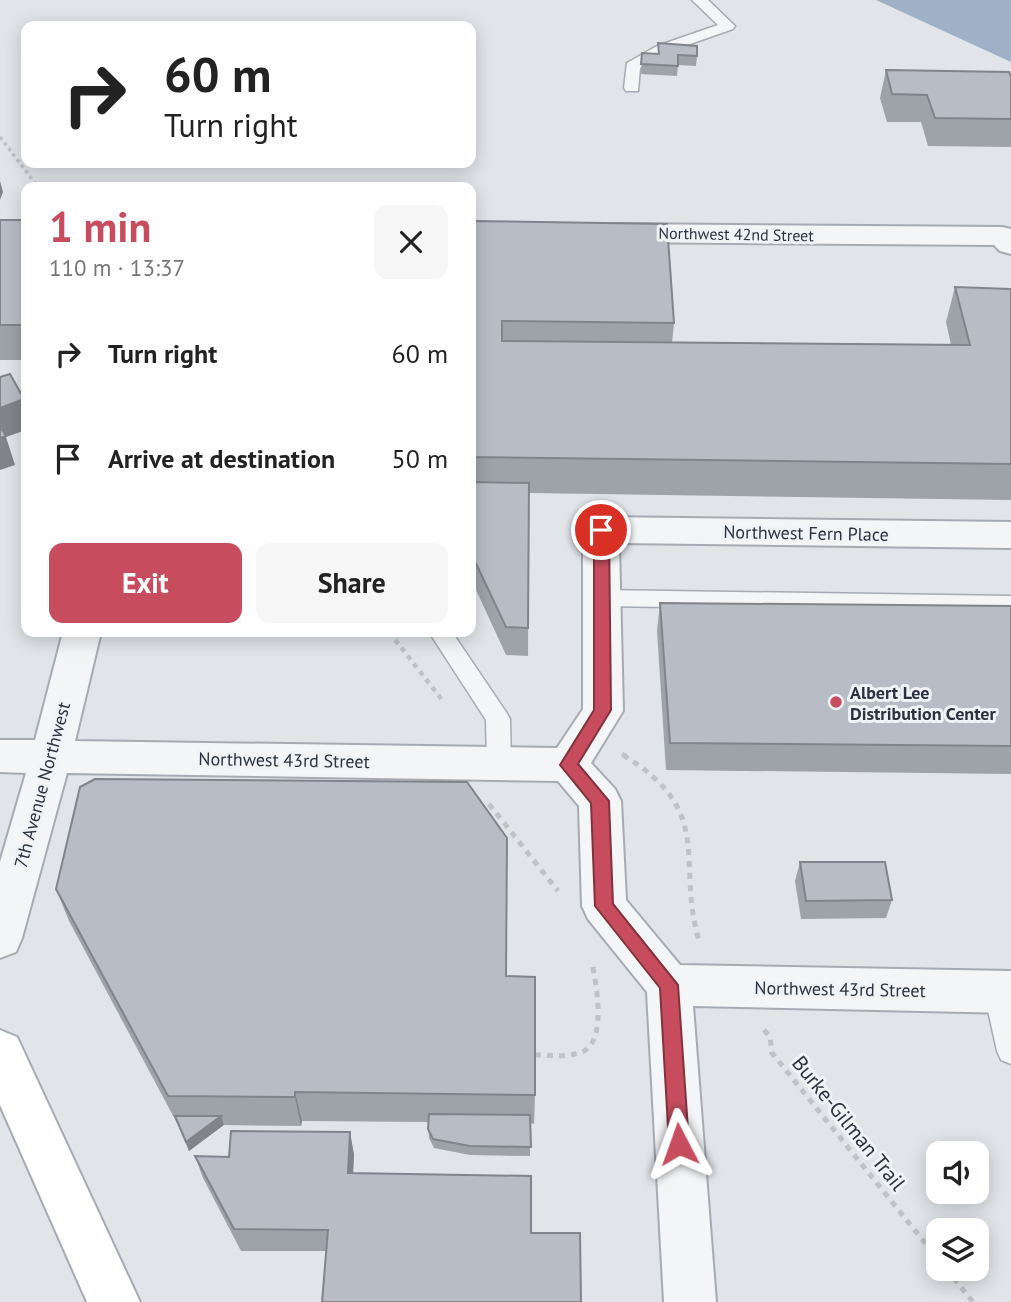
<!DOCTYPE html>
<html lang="en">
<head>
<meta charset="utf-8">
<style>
  :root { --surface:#fff; --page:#f6f6f6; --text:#222; --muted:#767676; --accent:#c74d5e }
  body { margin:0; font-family:"PT Sans",sans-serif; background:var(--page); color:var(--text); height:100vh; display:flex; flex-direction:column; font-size:26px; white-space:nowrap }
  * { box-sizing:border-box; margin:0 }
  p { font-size:23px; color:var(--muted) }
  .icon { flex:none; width:38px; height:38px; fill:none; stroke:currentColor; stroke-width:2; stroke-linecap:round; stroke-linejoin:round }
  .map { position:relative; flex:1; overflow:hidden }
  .details { position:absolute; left:21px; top:182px; width:455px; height:455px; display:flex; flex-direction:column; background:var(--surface); border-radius:14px; box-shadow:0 4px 18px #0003 }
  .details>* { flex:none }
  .top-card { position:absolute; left:21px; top:21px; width:455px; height:147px; border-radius:14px; box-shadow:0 4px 18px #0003; background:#fff; color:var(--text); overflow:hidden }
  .tools { position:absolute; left:926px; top:1141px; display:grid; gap:14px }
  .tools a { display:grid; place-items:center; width:63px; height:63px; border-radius:14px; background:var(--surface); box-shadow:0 4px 18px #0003; font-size:35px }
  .pin { position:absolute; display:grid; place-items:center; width:60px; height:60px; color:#fff; margin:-30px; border:4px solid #fff; border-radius:50%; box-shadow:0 2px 7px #0007 }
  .me { position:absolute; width:77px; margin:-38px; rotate:356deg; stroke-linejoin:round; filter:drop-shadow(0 0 5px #0008) }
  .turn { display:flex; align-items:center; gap:24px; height:147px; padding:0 28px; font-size:32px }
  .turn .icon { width:91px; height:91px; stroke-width:2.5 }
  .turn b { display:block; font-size:49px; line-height:60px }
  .round { display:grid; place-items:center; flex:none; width:74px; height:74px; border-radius:14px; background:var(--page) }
  .overview { display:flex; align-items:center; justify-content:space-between; height:119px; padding:0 28px }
  h1 { font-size:42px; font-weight:800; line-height:52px; color:var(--accent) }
  .action { display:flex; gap:14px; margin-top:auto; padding:14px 28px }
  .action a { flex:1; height:80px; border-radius:14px; background:var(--accent); color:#fff; font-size:28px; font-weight:800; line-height:80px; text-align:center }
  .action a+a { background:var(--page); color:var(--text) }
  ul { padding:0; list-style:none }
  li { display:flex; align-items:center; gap:21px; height:105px; padding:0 28px }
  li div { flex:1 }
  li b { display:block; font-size:26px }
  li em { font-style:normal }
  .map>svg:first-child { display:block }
  .water { fill:#9eb1c7 }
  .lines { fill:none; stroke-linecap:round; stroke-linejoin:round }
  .lane-casing { stroke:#a6abb3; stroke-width:3 }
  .street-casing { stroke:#a6abb3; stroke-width:4 }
  .secondary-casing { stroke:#a6abb3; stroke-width:4 }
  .path-far2 { stroke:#bfc2c7; stroke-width:3.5; stroke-dasharray:3.5 3.5; stroke-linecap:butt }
  .path-far1 { stroke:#bfc2c7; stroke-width:4.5; stroke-dasharray:5 5; stroke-linecap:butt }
  .path { stroke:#bfc2c7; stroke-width:5; stroke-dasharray:6 6; stroke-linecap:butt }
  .lane { fill:#f4f5f7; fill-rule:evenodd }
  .street { fill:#f4f5f7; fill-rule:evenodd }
  .secondary { fill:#fff; fill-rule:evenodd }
  .wall { fill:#9ea3a9 }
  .shaded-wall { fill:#81848a }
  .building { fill:#b8bdc5; stroke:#81848a; stroke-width:2 }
  .route { fill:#c74d5e; stroke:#81323d; stroke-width:2 }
  .poi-dot { fill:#c74d5e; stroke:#f0f3f6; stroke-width:2.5 }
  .labels { text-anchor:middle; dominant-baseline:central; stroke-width:6; stroke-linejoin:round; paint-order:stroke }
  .far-street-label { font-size:16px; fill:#2a3240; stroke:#f0f3f6 }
  .street-label { font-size:18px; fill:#2a3240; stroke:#f0f3f6 }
  .poi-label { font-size:18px; font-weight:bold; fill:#2a3240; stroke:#f0f3f6; text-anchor:start }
  .near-street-label { font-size:21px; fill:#2a3240; stroke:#f0f3f6 }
</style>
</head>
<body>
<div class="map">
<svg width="1011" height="1302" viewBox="0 0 1011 1302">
  <rect width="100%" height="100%" fill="#e1e4e9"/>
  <path class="water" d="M 876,0 L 1011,0 L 1011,62 Z"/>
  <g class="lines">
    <g class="lane-casing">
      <g id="lane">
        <path d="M 692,0 L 708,0 L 735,26 L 733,29 L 667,52 L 640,68 L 638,91 L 626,91 L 624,88 L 627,63 L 657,46 L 718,25 Z"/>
        <path d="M 602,590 L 1011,596 L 1011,612 L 602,606 L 594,604 L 591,598 L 594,592 Z"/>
        <path d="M 429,632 L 452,632 L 506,712 L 510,719 L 511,764 L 508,771 L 499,774 L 490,771 L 487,764 L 486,720 Z"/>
        <path d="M 998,980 L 1008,983 L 1011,991 L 1011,1064 L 1001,1060 L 997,1051 L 984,992 L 988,983 Z"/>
      </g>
    </g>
    <g class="street-casing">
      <g id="street">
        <path d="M 617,224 L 1002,227 L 1011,229 L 1011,254 L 1000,251 L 994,245 L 617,242 L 607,239 L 602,233 L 607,227 Z"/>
        <path d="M 601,517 L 1011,522 L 1011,548 L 619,543 L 623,711 L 591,763 L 615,789 L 621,801 L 626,900 L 680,965 L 1011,971 L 1011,1013 L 693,1006 L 716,1302 L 664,1302 L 647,992 L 588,919 L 582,906 L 579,806 L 558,781 L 67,773 L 22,938 L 16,952 L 0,958 L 0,862 L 26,773 L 0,772 L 0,740 L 35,740 L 63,632 L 101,632 L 75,741 L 557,748 L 583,709 L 583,530 L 588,521 Z"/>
      </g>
    </g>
    <g class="secondary-casing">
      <path id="secondary" d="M 0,1030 L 17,1037 L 140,1302 L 87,1302 L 0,1105 Z"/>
    </g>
    <path class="path-far2" d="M 0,137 L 38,187"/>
    <g class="path-far1">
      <path d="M 389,632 L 443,701"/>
      <path d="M 622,754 L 626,756"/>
    </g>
    <g class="path">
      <path d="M 623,755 C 718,813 674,861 700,944"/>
      <path d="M 489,804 L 558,891"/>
      <path d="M 764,1030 L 770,1037 L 772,1053 L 938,1259"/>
      <path d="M 535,1055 C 550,1055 570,1058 584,1051 C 607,1038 596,984 592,963"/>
      <path d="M 946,1269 L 973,1302"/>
    </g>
    <use href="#lane" class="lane"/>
    <use href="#street" class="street"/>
    <use href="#secondary" class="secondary"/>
  </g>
  <g class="wall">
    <path d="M 658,43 L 697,56 L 696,66 L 678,65 L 677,76 L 641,74 L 642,53 L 658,54 Z"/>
    <path d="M 886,70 L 1011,76 L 1011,147 L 928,146 L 921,122 L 887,122 L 880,98 Z"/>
    <rect x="0" y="220" width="26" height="140"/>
    <path d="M 471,221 L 674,323 L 672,343 L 951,345 L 946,322 L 955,287 L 1011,289 L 1011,500 L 529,493 L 528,656 L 506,655 L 471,579 Z"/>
    <path d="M 660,603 L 1011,606 L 1011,774 L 666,770 L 657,631 Z"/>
    <path d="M 800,862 L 892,900 L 886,918 L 801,919 L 795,881 Z"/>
    <path d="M 56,889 L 506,976 L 535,1095 L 534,1124 L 530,1123 L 530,1156 L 470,1155 L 434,1148 L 429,1138 L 428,1122 L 302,1121 L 301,1126 L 223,1125 L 189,1151 L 178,1125 L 69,921 Z"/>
    <path d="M 354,1154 L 353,1173 L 326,1251 L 241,1251 L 203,1178 L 195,1156 L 229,1157 Z"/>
  </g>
  <g class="shaded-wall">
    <path d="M 0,181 L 3,192 L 0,200 Z"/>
    <path d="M 24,399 L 26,405 L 26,430 L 6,437 L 15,465 L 0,470 L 0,408 Z"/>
    <path d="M 295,1092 L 302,1121 L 301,1126 L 295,1097 Z"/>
    <path d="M 221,1116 L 224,1125 L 189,1151 L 186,1142 Z"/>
    <path d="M 350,1132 L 354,1154 L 352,1195 L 348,1173 Z"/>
  </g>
  <g class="building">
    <path d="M 658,43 L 697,46 L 697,56 L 678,55 L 678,66 L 641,64 L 642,53 L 659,54 Z"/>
    <path d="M 886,70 L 1009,72 L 1011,76 L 1011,119 L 935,118 L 927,95 L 892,94 Z"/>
    <rect x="0" y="220" width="26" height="105"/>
    <path d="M 471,221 L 667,224 L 674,323 L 502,321 L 502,341 L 970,345 L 955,287 L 1011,289 L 1011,464 L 471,457 Z"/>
    <path d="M 10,374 L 24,399 L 0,408 L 0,377 Z"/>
    <path d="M 0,427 L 6,436 L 0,438 Z"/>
    <path d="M 471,482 L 529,483 L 528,628 L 506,627 L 471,553 Z"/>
    <path d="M 660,603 L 1011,606 L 1011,746 L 670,743 Z"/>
    <path d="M 95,779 L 467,782 L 507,838 L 506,976 L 535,977 L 535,1095 L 295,1092 L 295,1097 L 168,1096 L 56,889 L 80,787 Z"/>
    <path d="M 800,862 L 885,862 L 892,900 L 806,901 Z"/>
    <path d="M 429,1114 L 530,1115 L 531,1147 L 470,1146 L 433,1139 L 428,1129 Z"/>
    <path d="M 175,1116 L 221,1116 L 186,1142 Z"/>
    <path d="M 231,1131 L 350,1132 L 348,1173 L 531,1176 L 531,1233 L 580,1233 L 581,1302 L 322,1302 L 328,1230 L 234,1229 L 195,1156 L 229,1157 Z"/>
  </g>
  <path class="route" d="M 601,525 L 609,530 L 611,710 L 578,764 L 609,801 L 613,904 L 678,985 L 689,1144 L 686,1151 L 679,1154 L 672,1151 L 669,1144 L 660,988 L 595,906 L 591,803 L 560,765 L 594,710 L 594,530 Z"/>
  <circle class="poi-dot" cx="836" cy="702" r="7"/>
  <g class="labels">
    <g class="far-street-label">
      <text transform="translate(736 234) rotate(1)">Northwest 42nd Street</text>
    </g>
    <g class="street-label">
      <text transform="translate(806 533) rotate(1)">Northwest Fern Place</text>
      <text transform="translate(284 760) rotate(1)">Northwest 43rd Street</text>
      <text transform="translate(42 785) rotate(-75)">7th Avenue Northwest</text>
      <text transform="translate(840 989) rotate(1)">Northwest 43rd Street</text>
    </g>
    <g class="poi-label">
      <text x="850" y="692">Albert Lee<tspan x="850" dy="21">Distribution Center</tspan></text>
    </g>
    <g class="near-street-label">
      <text transform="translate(849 1123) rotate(51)">Burke-Gilman Trail</text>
    </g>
  </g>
</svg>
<div class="tools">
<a><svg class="icon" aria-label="sound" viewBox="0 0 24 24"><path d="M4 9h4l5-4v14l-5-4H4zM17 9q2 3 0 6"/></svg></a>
<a><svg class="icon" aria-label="layers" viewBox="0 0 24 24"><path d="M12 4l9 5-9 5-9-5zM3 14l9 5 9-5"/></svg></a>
</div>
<div class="pin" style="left:601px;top:530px;background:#d93025"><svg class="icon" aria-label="arrive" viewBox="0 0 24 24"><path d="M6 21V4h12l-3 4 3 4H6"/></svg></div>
<svg class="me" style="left:679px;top:1144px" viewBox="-20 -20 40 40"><path d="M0-17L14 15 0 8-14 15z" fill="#c74d5e" stroke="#fff" stroke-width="4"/></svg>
<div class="top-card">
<div class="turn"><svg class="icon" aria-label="right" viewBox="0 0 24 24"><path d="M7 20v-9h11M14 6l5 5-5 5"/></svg><div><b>60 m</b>Turn right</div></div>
</div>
<section class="details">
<div class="overview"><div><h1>1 min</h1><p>110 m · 13:37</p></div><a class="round"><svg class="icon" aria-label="close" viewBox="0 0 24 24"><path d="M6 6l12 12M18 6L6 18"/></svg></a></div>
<ul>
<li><svg class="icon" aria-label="right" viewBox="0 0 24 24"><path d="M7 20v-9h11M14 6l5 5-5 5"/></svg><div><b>Turn right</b></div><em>60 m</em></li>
<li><svg class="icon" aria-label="arrive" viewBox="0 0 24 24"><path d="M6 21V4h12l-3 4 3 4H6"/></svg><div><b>Arrive at destination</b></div><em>50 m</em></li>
</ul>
<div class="action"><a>Exit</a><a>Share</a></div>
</section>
</div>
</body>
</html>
